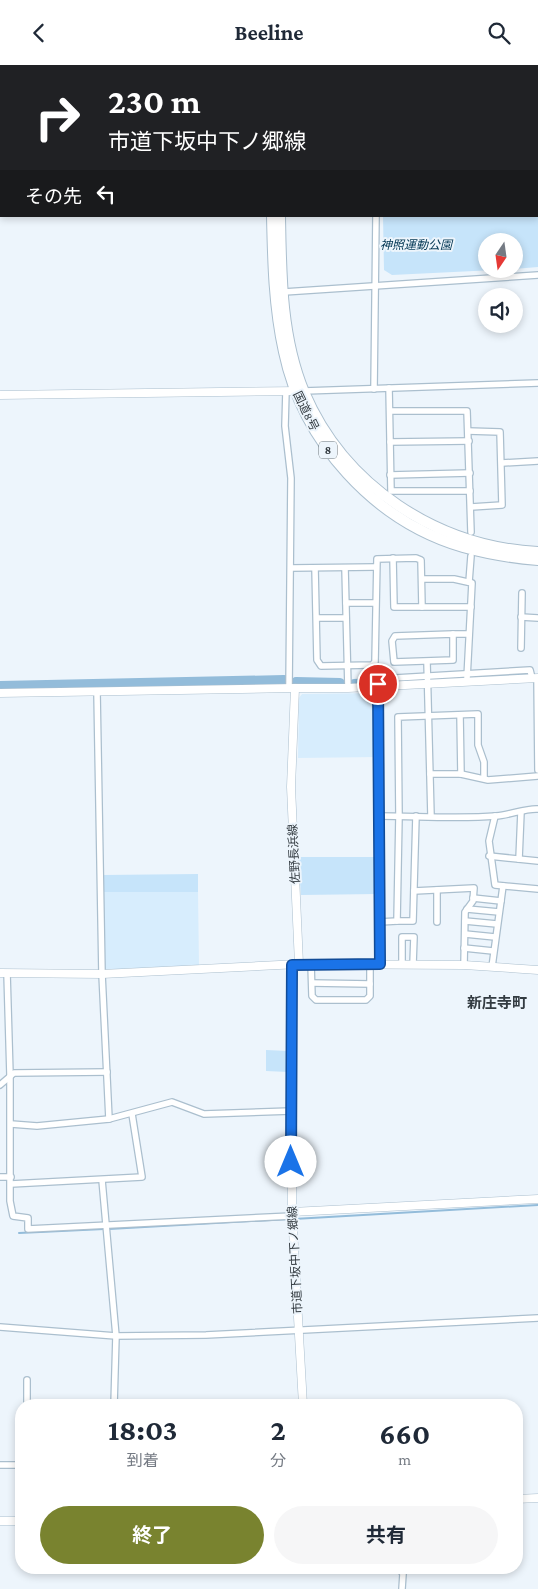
<!DOCTYPE html>
<html lang="ja">
<head>
<meta charset="utf-8">
<style>
  :root { --surface:#fff; --page:#f6f6f7; --text:#1f2937; --muted:#747a83; --accent:#79832f }
  body { margin:0; font-family:"Crimson Pro","Noto Sans JP",serif; background:var(--page); color:var(--text); height:100vh; display:flex; flex-direction:column; font-size:19px; white-space:nowrap }
  * { box-sizing:border-box; margin:0 }
  p { font-size:16px; color:var(--muted) }
  .icon { flex:none; width:28px; height:28px; fill:none; stroke:currentColor; stroke-width:2; stroke-linecap:round; stroke-linejoin:round }
  .map { position:relative; flex:1; overflow:hidden }
  .side { position:absolute; left:15px; top:1334px; width:508px; height:175px; display:flex; flex-direction:column; background:var(--surface); border-radius:20px; box-shadow:0 2px 8px #0003 }
  .side>* { flex:none }
  .top-card { position:absolute; left:0px; top:0px; width:539px; height:152px; box-shadow:0 2px 8px #0003; background:#202124; color:#fff; overflow:hidden }
  .needle { width:32px; rotate:193deg }
  .fabs { position:absolute; left:478px; top:168px; display:grid; gap:10px }
  .fabs a { display:grid; place-items:center; width:45px; height:45px; border-radius:50%; background:var(--surface); box-shadow:0 2px 8px #0003; font-size:25px }
  .pin { position:absolute; display:grid; place-items:center; width:42px; height:42px; color:#fff; margin:-21px; border:2px solid #fff; border-radius:50%; box-shadow:0 1px 5px #0007 }
  .me { position:absolute; width:55px; margin:-28px; rotate:0deg; stroke-linejoin:round; filter:drop-shadow(0 0 4px #0008) }
  .turn { display:flex; align-items:center; gap:18px; height:105px; padding:0 25px; font-size:22px }
  .turn .icon { width:65px; height:65px; stroke-width:2.5 }
  .turn b { display:block; font-size:35px; line-height:42px }
  .then { display:flex; align-items:center; height:48px; padding:0 25px; background:#0003; gap:10px; font-size:19px }
  .eta { display:flex; justify-content:space-evenly; align-items:center; height:85px; text-align:center }
  .eta b { font-size:30px; font-weight:700; line-height:35px }
  .button { display:flex; gap:10px; margin-top:auto; padding:10px 25px }
  .button a { flex:1; height:58px; border-radius:30px; background:var(--accent); color:#fff; font-size:20px; font-weight:700; line-height:58px; text-align:center }
  .button a+a { background:var(--page); color:var(--text) }
  header { display:flex; justify-content:space-between; align-items:center; height:65px; padding:0 25px; background:var(--surface); font-size:22px; font-weight:700 }
  .map>svg:first-child { display:block }
  .built { fill:#d7edfd }
  .green { fill:#c6e4fa }
  .lines { fill:none; stroke-linecap:round; stroke-linejoin:round }
  .stream { stroke:#93bcda; stroke-width:2 }
  .river { stroke:#93bcda; stroke-width:10 }
  .street-casing { stroke:#abbfce; stroke-width:8 }
  .secondary-casing { stroke:#abbfce; stroke-width:9 }
  .highway-casing { stroke:#abbfce; stroke-width:12 }
  .street { stroke:#fff; stroke-width:5.5 }
  .secondary { stroke:#fff; stroke-width:8 }
  .highway { stroke:#fff; stroke-width:10 }
  .route-casing { stroke:#114b97; stroke-width:12 }
  .route { stroke:#1a73e8; stroke-width:9 }
  .labels { text-anchor:middle; dominant-baseline:central; stroke-width:4; stroke-linejoin:round; paint-order:stroke }
  .shield { fill:#edf5fc; stroke:#6b7379; stroke-width:1 }
  .shield-label { font-size:11px; font-weight:bold; fill:#333b41 }
  .park-label { font-size:12px; font-style:italic; fill:#003552; stroke:#edf5fc }
  .street-label { font-size:12px; fill:#333b41; stroke:#edf5fc }
  .quarter-label { font-size:15px; font-weight:bold; fill:#333b41; stroke:#edf5fc }
</style>
</head>
<body>
<header><svg class="icon" aria-label="back" viewBox="0 0 24 24"><path d="M15 5l-7 7 7 7"/></svg>Beeline<svg class="icon" aria-label="search" viewBox="0 0 24 24"><circle cx="10" cy="10" r="6"/><path d="M15 15l6 6"/></svg></header>
<div class="map">
<svg width="538" height="1524" viewBox="0 0 538 1524">
  <rect width="100%" height="100%" fill="#edf5fc"/>
  <g class="built">
    <path d="M 377,628 L 377,692 L 298,693 L 299,633 L 302,629 Z"/>
    <path d="M 103,827 L 198,827 L 199,901 L 105,906 Z"/>
  </g>
  <g class="green">
    <path d="M 538,30 L 538,202 L 514,204 L 514,176 L 486,176 L 486,204 L 513,204 L 392,210 L 384,205 L 383,151 L 538,151 Z"/>
    <path d="M 298,792 L 377,792 L 377,829 L 301,830 Z"/>
    <path d="M 198,809 L 198,827 L 103,827 L 103,810 Z"/>
    <path d="M 266,985 L 288,986 L 288,1007 L 266,1006 Z"/>
  </g>
  <g class="lines">
    <g class="stream">
      <path d="M 294,1154 L 538,1140"/>
      <path d="M 109,1164 L 289,1154"/>
      <path d="M 19,1168 L 104,1164"/>
    </g>
    <g class="river">
      <path d="M 12,1 L 13,0"/>
      <path d="M 0,15 L 1,14"/>
      <path d="M 488,612 L 528,609"/>
      <path d="M 296,617 L 340,618"/>
      <path d="M 354,619 L 390,617"/>
      <path d="M 0,621 L 284,615"/>
    </g>
    <g class="street-casing">
      <g id="street">
        <path d="M 370,0 L 370,1"/>
        <path d="M 487,0 L 487,1"/>
        <path d="M 284,227 L 538,210"/>
        <path d="M 389,323 L 391,426 L 470,426"/>
        <path d="M 374,324 L 376,151"/>
        <path d="M 286,326 L 285,361 L 291,413 L 289,623"/>
        <path d="M 304,326 L 538,318"/>
        <path d="M 390,346 L 467,346 L 471,467"/>
        <path d="M 468,366 L 500,367 L 502,440 L 471,442"/>
        <path d="M 390,377 L 469,376"/>
        <path d="M 502,398 L 538,396"/>
        <path d="M 390,410 L 470,408"/>
        <path d="M 393,493 L 394,542 L 471,542"/>
        <path d="M 291,503 L 375,502"/>
        <path d="M 315,503 L 317,595 L 321,601 L 372,600 L 375,597 L 377,494 L 416,493 L 421,495 L 422,542"/>
        <path d="M 345,503 L 348,623"/>
        <path d="M 422,514 L 454,514 L 472,518 L 467,613"/>
        <path d="M 469,517 L 471,491"/>
        <path d="M 346,538 L 375,538"/>
        <path d="M 521,552 L 538,553"/>
        <path d="M 317,553 L 346,553"/>
        <path d="M 453,569 L 453,595 L 394,597 L 392,576 L 395,571 Z"/>
        <path d="M 453,569 L 469,569"/>
        <path d="M 521,583 L 522,528"/>
        <path d="M 427,597 L 431,751"/>
        <path d="M 537,613 L 538,705"/>
        <path d="M 97,627 L 102,909 L 109,1054"/>
        <path d="M 460,650 L 461,709"/>
        <path d="M 430,709 L 461,709 L 488,715 L 538,711"/>
        <path d="M 379,751 C 417,751 458,754 496,751 C 510,750 526,743 538,744"/>
        <path d="M 495,751 L 489,776 L 495,820 L 538,824"/>
        <path d="M 489,791 L 538,796"/>
        <path d="M 519,794 L 521,747"/>
        <path d="M 437,825 L 437,857"/>
        <path d="M 414,826 L 474,823 L 473,836 L 465,847 L 464,900"/>
        <path d="M 473,833 L 501,836"/>
        <path d="M 467,844 L 499,847"/>
        <path d="M 397,856 L 413,856 L 416,751"/>
        <path d="M 465,856 L 497,859"/>
        <path d="M 380,857 L 397,856 L 399,751 L 398,652 L 478,649 L 478,680 L 484,697 L 484,713"/>
        <path d="M 465,869 L 495,872"/>
        <path d="M 464,883 L 493,886"/>
        <path d="M 311,899 L 312,931 L 316,935 L 366,935 L 370,931 L 370,899"/>
        <path d="M 380,899 L 378,614 L 530,605 L 532,613"/>
        <path d="M 402,899 L 402,872 L 414,872 L 413,899"/>
        <path d="M 492,902 L 503,821"/>
        <path d="M 7,908 L 10,1010 L 10,1136 L 13,1151 L 28,1153 L 28,1164 L 292,1151"/>
        <path d="M 312,918 L 370,919"/>
        <path d="M 0,1020 L 14,1008 L 107,1007"/>
        <path d="M 11,1059 L 37,1061 L 109,1054 L 172,1037 L 204,1049 L 291,1046"/>
        <path d="M 0,1112 L 11,1112"/>
        <path d="M 102,1115 L 116,1271 L 114,1340"/>
        <path d="M 11,1119 L 142,1112 L 132,1049"/>
        <path d="M 0,1262 L 116,1271 L 206,1270 L 538,1253"/>
        <path d="M 27,1340 L 27,1315"/>
        <path d="M 0,1400 L 21,1400"/>
        <path d="M 398,1502 L 403,1509 L 402,1524"/>
      </g>
    </g>
    <g class="secondary-casing">
      <g id="secondary">
        <path d="M 0,330 L 300,326"/>
        <path d="M 0,628 L 295,623"/>
        <path d="M 299,899 L 464,900 L 538,905"/>
        <path d="M 292,900 L 292,1147 L 303,1340"/>
        <path d="M 0,908 L 102,909 L 299,899 L 291,722 L 295,623 L 348,623 L 538,613"/>
        <path d="M 292,1147 L 538,1134"/>
        <path d="M 516,1434 L 538,1433"/>
        <path d="M 0,1456 L 21,1456"/>
      </g>
    </g>
    <g class="highway-casing">
      <g id="highway">
        <path d="M 269,0 L 269,1"/>
        <path d="M 279,0 L 279,1"/>
        <path d="M 272,151 C 273,197 274,242 284,287 C 303,377 374,456 463,482 C 488,489 513,493 538,495"/>
        <path d="M 280,151 C 281,209 281,272 304,327 C 344,421 437,482 538,487"/>
      </g>
    </g>
    <use href="#street" class="street"/>
    <use href="#secondary" class="secondary"/>
    <use href="#highway" class="highway"/>
  </g>
  <g class="lines">
    <g class="route-casing">
      <path id="route" d="M 291,1097 L 292,900 L 380,899 L 378,619"/>
    </g>
    <use href="#route" class="route"/>
  </g>
  <g class="labels">
    <rect class="shield" x="319" y="376.5" width="18" height="17" rx="4"/>
    <g class="shield-label">
      <text x="328" y="385">8</text>
    </g>
    <g class="park-label">
      <text x="416" y="180">神照運動公園</text>
    </g>
    <g class="street-label">
      <text transform="translate(306 346) rotate(64)">国道8号</text>
      <text transform="translate(294 789) rotate(-93)">佐野長浜線</text>
      <text transform="translate(295 1195) rotate(-93)">市道下坂中下ノ郷線</text>
    </g>
    <g class="quarter-label">
      <text x="497" y="938">新庄寺町</text>
    </g>
  </g>
</svg>
<div class="fabs">
<a><svg class="needle" viewBox="-14 -14 28 28"><path d="M0-13l5 13h-10z" fill="#e53935"/><path d="M0 13l5-13h-10z" fill="#747a83"/></svg></a>
<a><svg class="icon" aria-label="sound" viewBox="0 0 24 24"><path d="M4 9h4l5-4v14l-5-4H4zM17 9q2 3 0 6"/></svg></a>
</div>
<div class="pin" style="left:378px;top:619px;background:#d93025"><svg class="icon" aria-label="arrive" viewBox="0 0 24 24"><path d="M6 21V4h12l-3 4 3 4H6"/></svg></div>
<svg class="me" style="left:291px;top:1097px" viewBox="-20 -20 40 40"><circle r="19" fill="#fff"/><path d="M0-13L10 11 0 6-10 11z" fill="#1a73e8"/></svg>
<div class="top-card">
<div class="turn"><svg class="icon" aria-label="right" viewBox="0 0 24 24"><path d="M7 20v-9h11M14 6l5 5-5 5"/></svg><div><b>230 m</b>市道下坂中下ノ郷線</div></div>
<div class="then">その先<svg class="icon" aria-label="left" viewBox="0 0 24 24"><path d="M17 20v-9H6M10 6l-5 5 5 5"/></svg></div>
</div>
<section class="side">
<div class="eta">
<div><b>18:03</b><p>到着</p></div>
<div><b>2</b><p>分</p></div>
<div><b>660</b><p>m</p></div>
</div>
<div class="button"><a>終了</a><a>共有</a></div>
</section>
</div>
</body>
</html>
